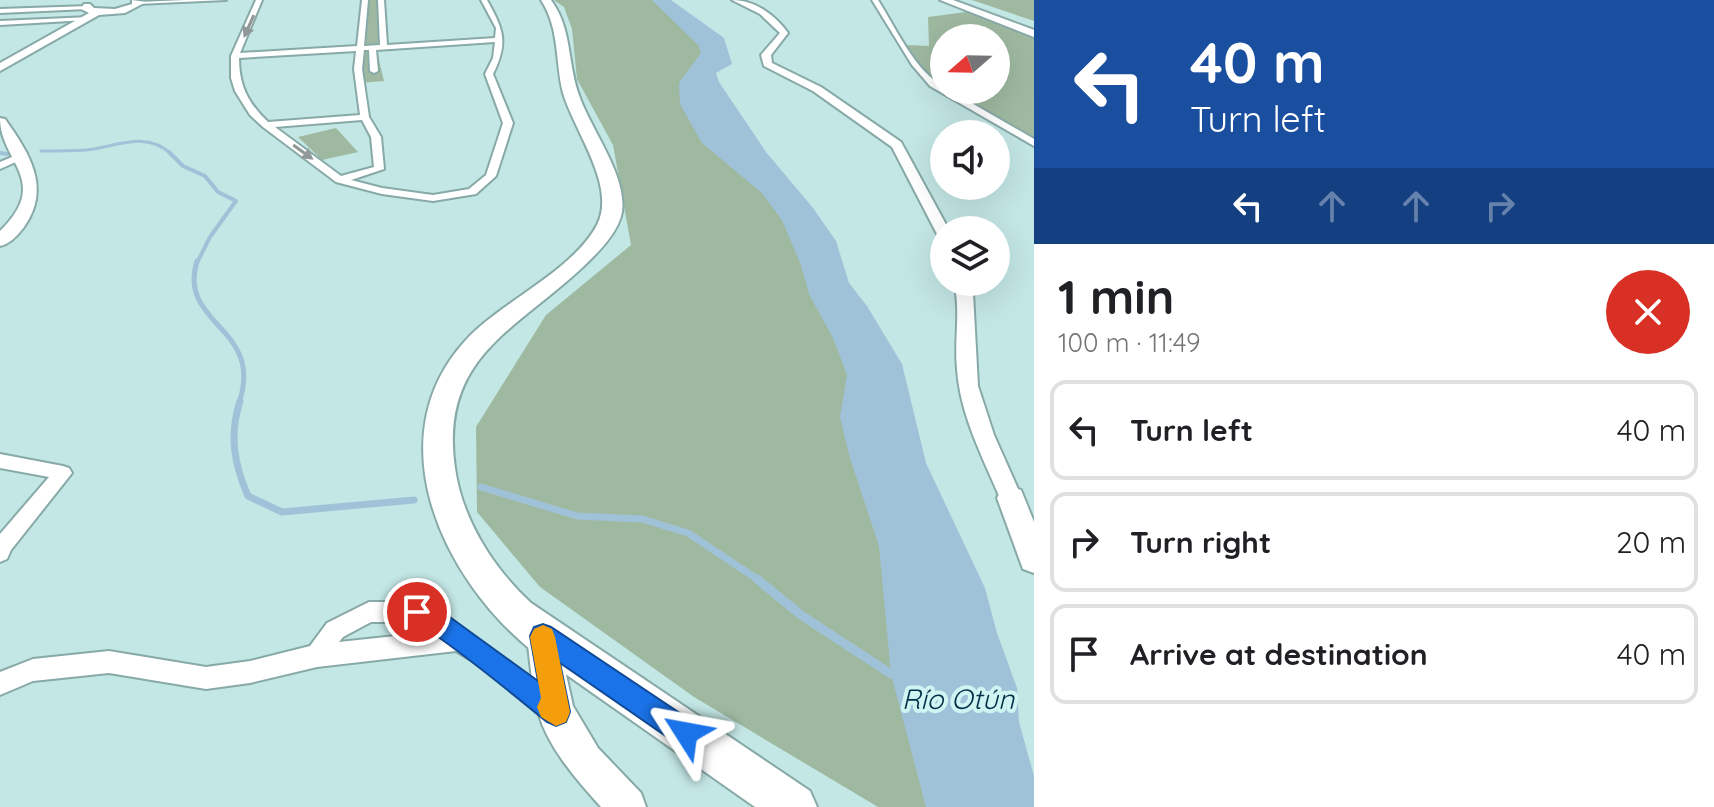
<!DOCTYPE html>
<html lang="en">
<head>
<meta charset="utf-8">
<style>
  :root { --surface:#fff; --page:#f2f2f2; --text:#202124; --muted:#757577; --line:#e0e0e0 }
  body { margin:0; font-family:Quicksand,sans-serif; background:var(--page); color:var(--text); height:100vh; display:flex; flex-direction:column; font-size:30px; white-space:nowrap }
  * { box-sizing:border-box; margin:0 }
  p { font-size:26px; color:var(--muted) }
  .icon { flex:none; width:44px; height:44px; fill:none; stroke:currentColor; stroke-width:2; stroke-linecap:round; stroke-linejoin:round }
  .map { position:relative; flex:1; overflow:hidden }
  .side { display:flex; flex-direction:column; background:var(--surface); width:680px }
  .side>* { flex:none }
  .hud { background:#1a4fa0; color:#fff; overflow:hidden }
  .needle { width:52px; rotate:250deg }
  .tools { position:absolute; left:930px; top:24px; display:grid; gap:16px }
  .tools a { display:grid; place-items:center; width:80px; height:80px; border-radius:50%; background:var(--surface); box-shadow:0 8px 32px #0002; font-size:40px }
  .pin { position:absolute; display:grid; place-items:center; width:68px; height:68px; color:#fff; margin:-34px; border:4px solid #fff; border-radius:50%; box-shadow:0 2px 8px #0007 }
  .me { position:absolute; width:88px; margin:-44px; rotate:304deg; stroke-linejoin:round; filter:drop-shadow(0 0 6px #0008) }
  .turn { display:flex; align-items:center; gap:28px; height:168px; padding:0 24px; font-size:36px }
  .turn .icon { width:104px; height:104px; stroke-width:2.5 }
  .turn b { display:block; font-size:56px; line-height:68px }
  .lanes { display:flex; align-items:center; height:76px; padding:0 24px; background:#0003; justify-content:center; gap:40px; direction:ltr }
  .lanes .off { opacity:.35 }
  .round { display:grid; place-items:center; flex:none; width:84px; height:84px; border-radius:42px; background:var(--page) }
  .overview { display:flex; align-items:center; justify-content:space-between; height:136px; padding:0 24px }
  h1 { font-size:48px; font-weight:800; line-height:60px }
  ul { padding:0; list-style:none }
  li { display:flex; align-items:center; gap:24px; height:100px; margin:0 16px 12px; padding:0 8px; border:4px solid var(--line); border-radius:16px }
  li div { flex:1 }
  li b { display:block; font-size:30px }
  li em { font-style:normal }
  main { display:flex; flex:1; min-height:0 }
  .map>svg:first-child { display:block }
  .green { fill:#9fb9a1; fill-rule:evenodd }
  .water { fill:#a0c2d9 }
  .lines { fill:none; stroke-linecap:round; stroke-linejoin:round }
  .stream-far4 { stroke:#a0c2d9; stroke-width:3 }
  .stream-far3 { stroke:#a0c2d9; stroke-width:4 }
  .stream-far2 { stroke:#a0c2d9; stroke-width:5 }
  .stream-far1 { stroke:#a0c2d9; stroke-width:7 }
  .stream { stroke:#a0c2d9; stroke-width:9 }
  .minor-casing { stroke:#87a9a7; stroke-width:4 }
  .tertiary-casing { stroke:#87a9a7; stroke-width:4 }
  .secondary-casing { stroke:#87a9a7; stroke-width:4 }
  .trunk-casing { stroke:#87a9a7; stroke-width:4 }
  .minor { fill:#fff; fill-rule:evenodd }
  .tertiary { fill:#fff; fill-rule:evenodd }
  .secondary { fill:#fff; fill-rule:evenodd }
  .trunk { fill:#fff; fill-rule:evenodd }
  .oneway { fill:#919898 }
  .route { fill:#1a73e8; stroke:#114b97; stroke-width:2 }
  .slow { fill:#f59e0b }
  .labels { text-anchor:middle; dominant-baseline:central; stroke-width:8; stroke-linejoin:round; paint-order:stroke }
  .near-water-label { font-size:28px; font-style:italic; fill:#023048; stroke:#d0f4f2 }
</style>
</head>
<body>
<main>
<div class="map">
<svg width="1034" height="807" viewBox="0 0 1034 807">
  <rect width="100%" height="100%" fill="#c3e7e5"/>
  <g class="green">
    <path d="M 365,0 L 381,0 L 384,47 L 376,48 L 384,81 L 360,83 Z"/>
    <path d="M 554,0 L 654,0 L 685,23 L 709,56 L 688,71 L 794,215 L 848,326 L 993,807 L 878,807 L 694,697 L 540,587 L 477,512 L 476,427 L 546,315 L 631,245 L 613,145 L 577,79 L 572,29 L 564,7 Z"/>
    <path d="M 972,0 L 1034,0 L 1034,21 Z"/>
    <path d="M 966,12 L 1034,37 L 1034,143 C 987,116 932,95 906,45 L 929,46 L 928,17 ZM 944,38 L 996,38 L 996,90 L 944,90 Z"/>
    <path d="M 336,128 L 358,152 L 322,160 L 298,137 Z"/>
  </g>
  <path class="water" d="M 652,0 L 671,0 L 724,38 L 732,64 L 716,73 L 719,82 L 766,152 L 813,208 L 836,241 L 849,283 L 867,306 L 902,364 L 926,463 L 985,588 L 997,633 L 1017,688 L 1019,722 L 1034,776 L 1034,807 L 926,807 L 891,674 L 879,546 L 850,458 L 840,417 L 847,375 L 833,338 L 809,294 L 801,265 L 782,220 L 762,193 L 702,143 L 680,104 L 679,83 L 701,53 L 699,46 Z"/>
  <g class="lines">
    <g class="stream-far4">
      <path d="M 41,151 C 56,151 71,151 86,150 C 115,147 147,130 171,154"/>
      <path d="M 0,153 L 6,154"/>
    </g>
    <g class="stream-far3">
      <path d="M 169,152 L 183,166 L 205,176 L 218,192 L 236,201 L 210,237 L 197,263"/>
      <path d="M 0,153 L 16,155"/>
    </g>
    <path class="stream-far2" d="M 197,261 C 177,326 265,326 239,403"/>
    <g class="stream-far1">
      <path d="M 240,401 C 229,435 234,464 248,496 L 282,512 L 414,500"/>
      <path d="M 481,487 L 577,516 L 642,519 L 688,533 L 760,581"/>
    </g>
    <path class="stream" d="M 757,579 L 801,615 L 891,674 L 899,674"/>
    <g class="minor-casing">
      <g id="minor">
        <path d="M 185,0 L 226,0 L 137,4 L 140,2 Z"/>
        <path d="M 256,0 L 262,0 L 240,53 L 357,46 L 362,0 L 368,0 L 364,46 L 380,45 L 378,0 L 384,0 L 387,45 L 495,38 L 496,28 L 481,0 L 487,0 C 503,29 509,42 493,74 L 513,123 L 496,176 L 476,194 L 433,201 L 382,194 L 336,182 L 263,127 L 250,115 L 235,91 L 231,78 L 231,56 ZM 495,42 L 493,58 L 485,74 L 503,123 L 486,175 L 469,189 L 433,195 L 382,188 L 351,180 L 384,169 L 381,137 L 369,117 L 362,69 L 364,50 L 369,50 L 370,71 L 374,73 L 378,71 L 376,50 ZM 356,51 L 354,69 L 360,115 L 268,122 C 248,103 239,86 239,58 ZM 362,120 L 371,137 L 374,167 L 341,176 L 275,127 Z"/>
        <path d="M 872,0 L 878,0 C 896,28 914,70 944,87 L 944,90 L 949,90 L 1034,139 L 1034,146 L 930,86 L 912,65 Z"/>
        <path d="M 89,6 L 87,9 L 0,13 L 0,9 Z"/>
        <path d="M 90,17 L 88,20 L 0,25 L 0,21 Z"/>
        <path d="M 24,152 L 27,153 L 27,157 L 0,169 L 0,162 Z"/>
        <path d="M 0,454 L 63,466 L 69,468 L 72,473 L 11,550 L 7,559 L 0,562 L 0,534 L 49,477 L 0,468 Z"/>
        <path d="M 369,602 L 417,602 L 447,616 L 560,701 L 564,709 L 560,717 L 552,721 L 544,717 L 476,663 L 456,651 L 317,667 L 250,683 L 206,689 L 109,673 L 33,681 L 0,695 L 0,672 L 33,659 L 109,651 L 206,667 L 250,661 L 310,646 L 327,623 ZM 371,622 L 415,622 L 433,632 L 339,642 L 343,637 Z"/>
      </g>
    </g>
    <g class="tertiary-casing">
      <g id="tertiary">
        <path d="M 732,0 C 755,0 775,15 788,33 L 771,55 L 772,63 L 821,87 L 901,142 L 949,230 L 944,230 L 944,238 L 937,234 L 892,147 L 813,91 L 764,66 L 761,55 L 780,33 L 760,14 Z"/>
        <path d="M 954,282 L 970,282 L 973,293 L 978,386 L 994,435 L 1022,498 L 1019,505 L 1011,507 L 1003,505 L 1000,498 C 982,456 960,414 957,369 C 954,339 961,311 954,282 Z"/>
      </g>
    </g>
    <g class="secondary-casing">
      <g id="secondary">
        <path d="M 132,0 L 146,2 L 125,13 L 99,15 L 0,71 L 0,63 L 89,13 L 81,9 L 84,4 L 90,4 L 94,8 L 115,9 L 132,4 Z"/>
        <path d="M 940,0 L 953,0 L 1034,30 L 1034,37 Z"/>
        <path d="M 0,118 L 5,119 C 29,153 52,188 24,227 C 18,235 10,244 0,246 L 0,231 C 52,181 0,162 0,118 Z"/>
        <path d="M 1011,487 L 1021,490 L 1034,522 L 1034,573 L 1023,569 L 997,498 L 1001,490 Z"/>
        <path d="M 543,620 L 555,625 L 573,706 L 598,748 L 641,793 L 646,807 L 601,807 C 577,780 548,748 538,712 C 532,688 530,661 527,636 L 531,625 Z"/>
      </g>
    </g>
    <g class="trunk-casing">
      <path id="trunk" d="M 541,0 L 551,0 C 573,30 567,65 580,98 C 592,131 627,176 622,212 C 619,229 605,245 593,257 C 525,327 438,351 455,468 C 462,519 493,568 531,603 L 810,791 L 817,807 L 755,807 L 530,649 C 442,577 377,438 465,341 C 500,302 572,272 597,225 C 617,186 574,131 563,93 C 555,62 560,29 541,0 Z"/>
    </g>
    <use href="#minor" class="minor"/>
    <use href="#tertiary" class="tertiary"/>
    <use href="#secondary" class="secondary"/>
    <use href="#trunk" class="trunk"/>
  </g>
  <defs><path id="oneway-solid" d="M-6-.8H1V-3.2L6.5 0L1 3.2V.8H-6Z" transform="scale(2)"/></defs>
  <g class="oneway">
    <use href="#oneway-solid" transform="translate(249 26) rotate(114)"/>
    <use href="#oneway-solid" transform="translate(303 152) rotate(36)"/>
  </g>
  <path class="route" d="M 417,601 L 447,615 L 538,681 L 530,636 L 534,627 L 543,624 L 551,627 L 696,724 L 700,733 L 696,743 L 686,747 L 676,743 L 560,663 L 570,712 L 566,722 L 556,726 L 547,722 C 510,692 473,661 434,634 C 423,626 410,624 405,612 L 408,604 Z"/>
  <path class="slow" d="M 543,625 L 552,629 L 555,637 L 570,712 L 566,722 L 556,726 L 541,717 L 537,707 L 541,698 L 530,637 L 534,629 Z"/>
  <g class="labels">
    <g class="near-water-label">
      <text x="958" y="698">Río Otún</text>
    </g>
  </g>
</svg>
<div class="tools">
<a><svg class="needle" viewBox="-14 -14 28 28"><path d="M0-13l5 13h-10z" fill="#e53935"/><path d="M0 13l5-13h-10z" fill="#757577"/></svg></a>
<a><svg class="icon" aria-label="sound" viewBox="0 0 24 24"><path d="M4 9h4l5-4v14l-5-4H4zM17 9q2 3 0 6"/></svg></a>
<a><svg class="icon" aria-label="layers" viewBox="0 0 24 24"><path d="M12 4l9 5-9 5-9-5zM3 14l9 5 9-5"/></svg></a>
</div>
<div class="pin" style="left:417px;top:612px;background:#d93025"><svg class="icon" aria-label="arrive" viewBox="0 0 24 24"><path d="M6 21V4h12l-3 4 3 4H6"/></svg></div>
<svg class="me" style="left:686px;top:733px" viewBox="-20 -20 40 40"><path d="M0-17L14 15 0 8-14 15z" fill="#1a73e8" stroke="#fff" stroke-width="4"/></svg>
</div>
<section class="side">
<div class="hud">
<div class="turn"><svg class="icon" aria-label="left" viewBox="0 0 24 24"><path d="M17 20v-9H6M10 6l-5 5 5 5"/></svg><div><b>40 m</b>Turn left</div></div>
<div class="lanes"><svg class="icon" aria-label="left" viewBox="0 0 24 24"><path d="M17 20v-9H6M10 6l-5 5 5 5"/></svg><svg class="icon off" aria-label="ahead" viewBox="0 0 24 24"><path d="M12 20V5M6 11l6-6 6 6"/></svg><svg class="icon off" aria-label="ahead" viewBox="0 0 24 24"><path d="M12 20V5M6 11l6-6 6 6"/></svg><svg class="icon off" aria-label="right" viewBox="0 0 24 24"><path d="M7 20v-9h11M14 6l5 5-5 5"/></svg></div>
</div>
<div class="overview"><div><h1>1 min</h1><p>100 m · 11:49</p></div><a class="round" style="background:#d93025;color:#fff"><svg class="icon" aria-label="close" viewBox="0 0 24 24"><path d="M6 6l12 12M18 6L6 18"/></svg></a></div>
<ul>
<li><svg class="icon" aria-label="left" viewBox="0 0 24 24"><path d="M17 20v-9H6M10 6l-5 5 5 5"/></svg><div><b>Turn left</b></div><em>40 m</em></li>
<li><svg class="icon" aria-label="right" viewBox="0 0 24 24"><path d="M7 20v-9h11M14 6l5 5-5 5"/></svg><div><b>Turn right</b></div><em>20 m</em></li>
<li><svg class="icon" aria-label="arrive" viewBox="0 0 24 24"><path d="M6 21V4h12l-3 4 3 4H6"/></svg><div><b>Arrive at destination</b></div><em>40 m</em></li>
</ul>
</section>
</main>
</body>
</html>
